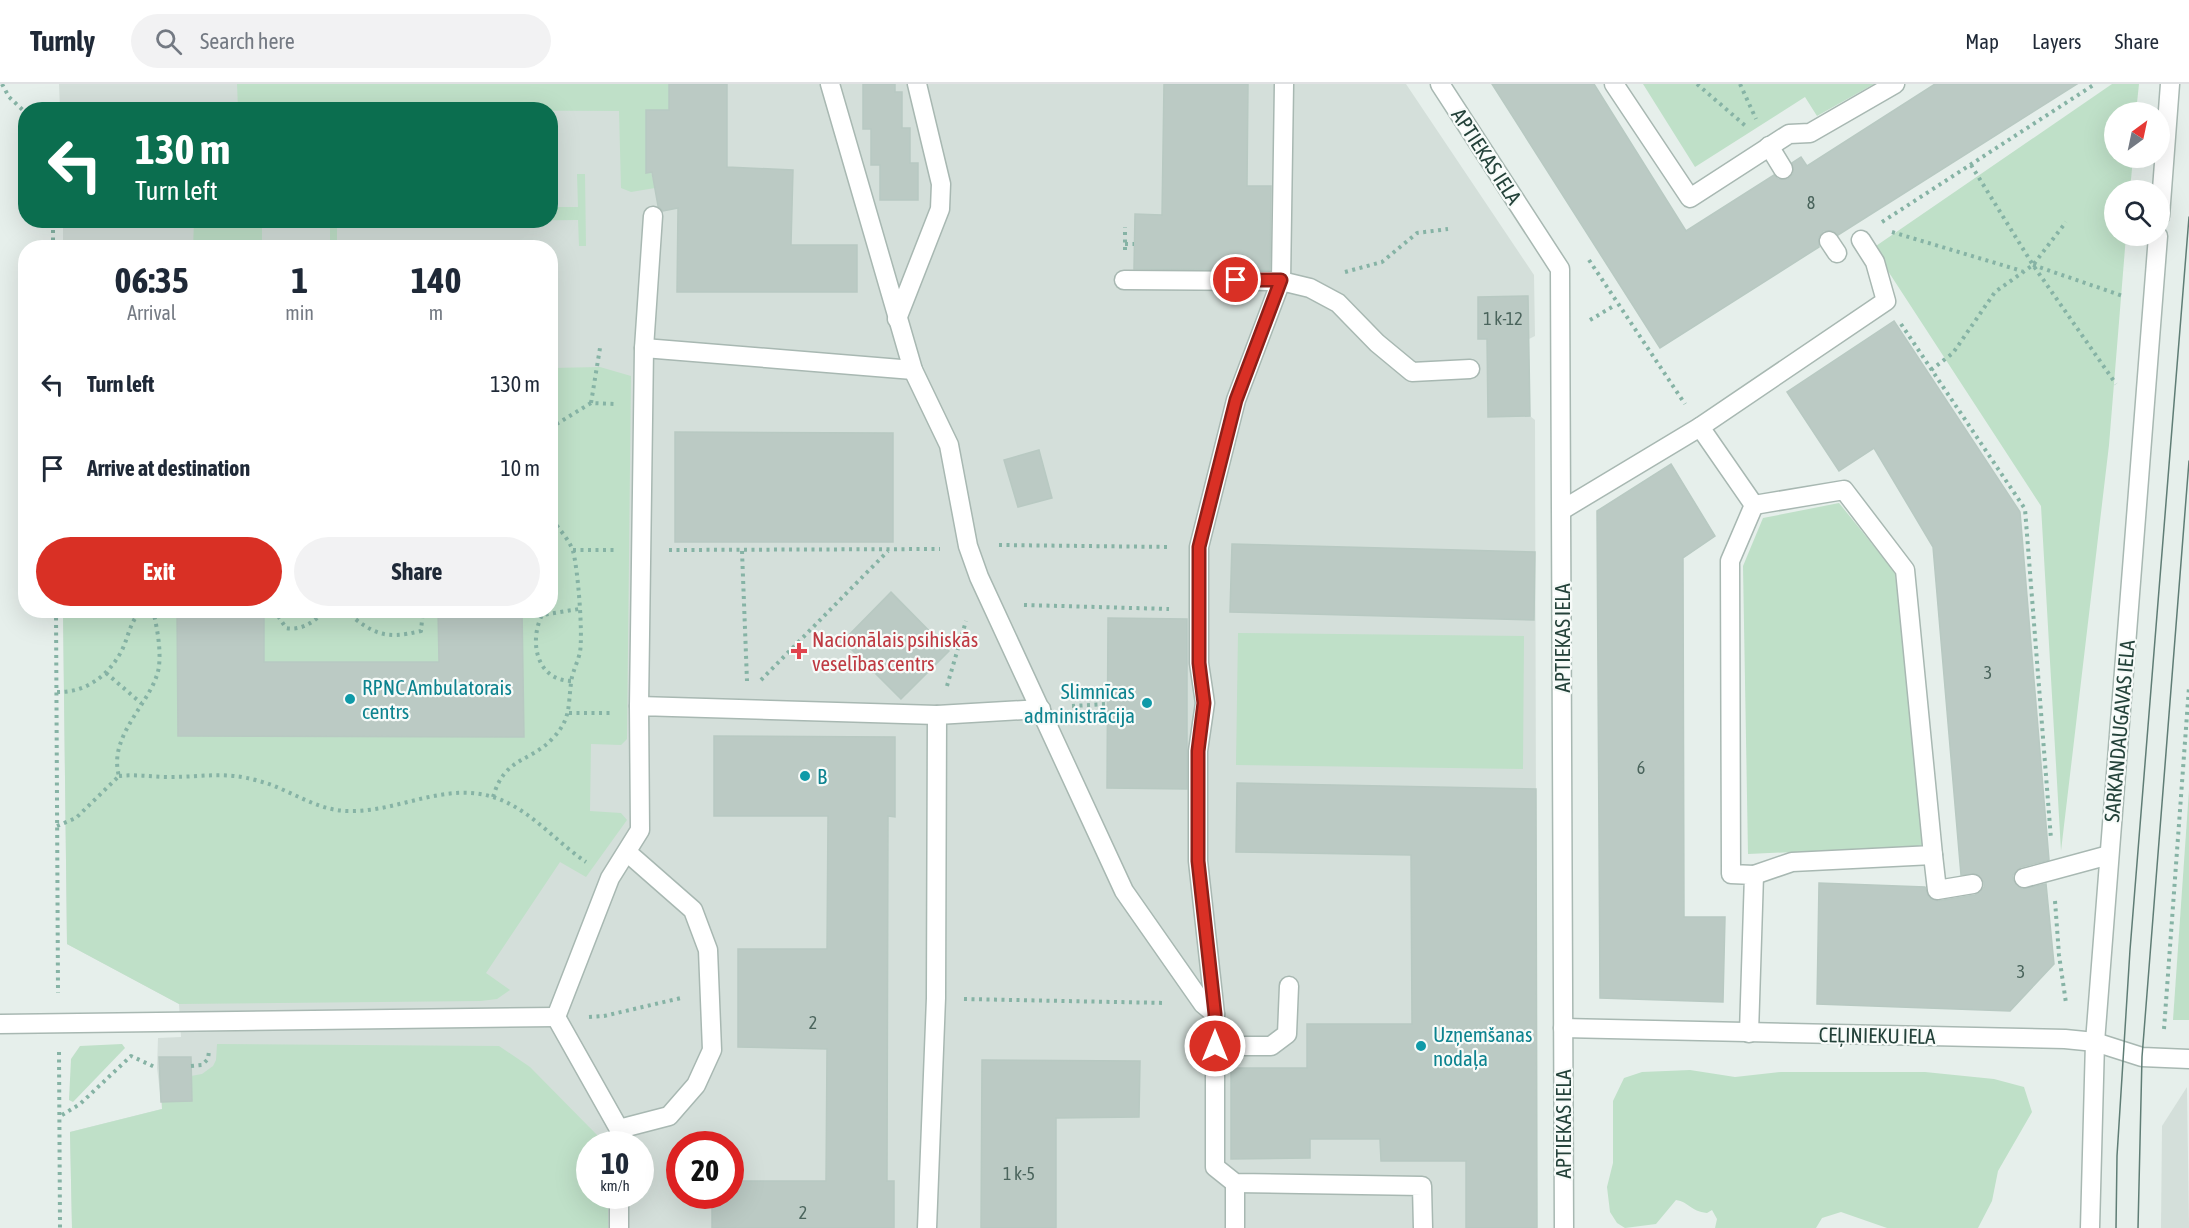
<!DOCTYPE html>
<html lang="en">
<head>
<meta charset="utf-8">
<style>
  :root { --surface:#fff; --page:#f2f2f3; --text:#1f2937; --muted:#747a83; --line:#e0e1e3; --accent:#d93025 }
  body { margin:0; font-family:"Asap Condensed",sans-serif; background:var(--page); color:var(--text); height:100vh; display:flex; flex-direction:column; font-size:22px; white-space:nowrap }
  * { box-sizing:border-box; margin:0 }
  p { font-size:20px; color:var(--muted) }
  .icon { flex:none; width:33px; height:33px; fill:none; stroke:currentColor; stroke-width:2; stroke-linecap:round; stroke-linejoin:round }
  .map { position:relative; flex:1; overflow:hidden }
  .details { position:absolute; left:18px; top:156px; width:540px; height:378px; display:flex; flex-direction:column; background:var(--surface); border-radius:24px; box-shadow:0 6px 24px #0002 }
  .details>* { flex:none }
  .banner { position:absolute; left:18px; top:18px; width:540px; height:126px; border-radius:24px; box-shadow:0 6px 24px #0002; background:#0b6e4f; color:#fff; overflow:hidden }
  .needle { width:39px; rotate:33deg }
  .tools { position:absolute; left:2104px; top:18px; display:grid; gap:12px }
  .tools a { display:grid; place-items:center; width:66px; height:66px; border-radius:50%; background:var(--surface); box-shadow:0 6px 24px #0002; font-size:30px }
  .speed { position:absolute; left:576px; top:1047px; display:flex; gap:12px; font-size:30px; font-weight:700; text-align:center }
  .speed>* { display:grid; place-content:center; width:78px; height:78px; border-radius:50%; background:var(--surface); box-shadow:0 6px 24px #0002; line-height:1 }
  .speed small { font-size:15px; font-weight:400 }
  .speed .limit { border:9px solid #d22; background:#fff; color:#111 }
  .pin { position:absolute; display:grid; place-items:center; width:51px; height:51px; color:#fff; margin:-26px; border:3px solid #fff; border-radius:50%; box-shadow:0 2px 6px #0007 }
  .me { position:absolute; width:66px; margin:-33px; rotate:0deg; stroke-linejoin:round; filter:drop-shadow(0 0 4px #0008) }
  .turn { display:flex; align-items:center; gap:21px; height:126px; padding:0 18px; font-size:27px }
  .turn .icon { width:78px; height:78px; stroke-width:2.5 }
  .turn b { display:block; font-size:42px; line-height:51px }
  .eta { display:flex; justify-content:space-evenly; align-items:center; height:102px; text-align:center }
  .eta b { font-size:36px; font-weight:700; line-height:42px }
  .primary-button { display:flex; gap:12px; margin-top:auto; padding:12px 18px }
  .primary-button a { flex:1; height:69px; border-radius:36px; background:var(--accent); color:#fff; font-size:24px; font-weight:700; line-height:69px; text-align:center }
  .primary-button a+a { background:var(--page); color:var(--text) }
  ul { padding:0; list-style:none }
  li { display:flex; align-items:center; gap:18px; height:84px; padding:0 18px }
  li div { flex:1 }
  li b { display:block; font-size:22px }
  li em { font-style:normal }
  header { display:flex; align-items:center; gap:36px; box-sizing:border-box; height:84px; padding:0 30px; background:var(--surface); border-bottom:2px solid var(--line) }
  header strong { font-size:28px }
  nav { display:flex; gap:33px; margin-inline-start:auto; font-size:21px }
  .search { width:420px; height:54px; background:var(--page); display:flex; align-items:center; gap:15px; box-sizing:border-box; padding:0 21px; border-radius:33px; color:var(--muted); font-size:22px }
  .map>svg:first-child { display:block }
  .built { fill:#d4dfda; fill-rule:evenodd }
  .green { fill:#bfe0c8 }
  .building { fill:#bbcac4; stroke:#b8c9c2; stroke-width:1.5 }
  .lines { fill:none; stroke-linecap:round; stroke-linejoin:round }
  .lane-casing { stroke:#a8b8b2; stroke-width:21 }
  .street-casing { stroke:#a8b8b2; stroke-width:21 }
  .path { stroke:#86b3a5; stroke-width:4; stroke-dasharray:3 4.5; stroke-linecap:butt }
  .lane { stroke:#fff; stroke-width:18 }
  .street { stroke:#fff; stroke-width:18 }
  .tram { stroke:#5f7d75; stroke-width:1.5 }
  .route-casing { stroke:#8d1f18; stroke-width:15 }
  .route { stroke:#d93025; stroke-width:10 }
  .health-dot { fill:#e0444e; stroke:#f7fbf9; stroke-width:2 }
  .culture-dot { fill:#0f9aa8; stroke:#f7fbf9; stroke-width:2 }
  .labels { text-anchor:middle; dominant-baseline:central; stroke-width:4.5; stroke-linejoin:round; paint-order:stroke }
  .number-label { font-size:18px; fill:#4a645c }
  .street-label { font-size:21px; fill:#24423a; stroke:#f7fbf9 }
  .health-label { font-size:21px; fill:#be3a42; stroke:#f7fbf9; text-anchor:start }
  .culture-label { font-size:21px; fill:#0d838f; stroke:#f7fbf9; text-anchor:start }
</style>
</head>
<body>
<header>
<strong>Turnly</strong>
<div class="search"><svg class="icon" aria-label="search" viewBox="0 0 24 24"><circle cx="10" cy="10" r="6"/><path d="M15 15l6 6"/></svg>Search here</div>
<nav><a>Map</a><a>Layers</a><a>Share</a></nav>
</header>
<div class="map">
<svg width="2189" height="1144" viewBox="0 0 2189 1144">
  <rect width="100%" height="100%" fill="#e6efeb"/>
  <g class="built">
    <path d="M 59,0 L 1406,0 L 1534,191 L 1535,252 L 1529,255 L 1530,332 L 1535,336 L 1537,1144 L 72,1144 L 70,1048 L 162,1025 L 157,984 L 158,954 L 181,953 L 179,920 L 67,860 L 63,527 L 550,526 L 550,164 L 63,163 L 63,137 L 550,136 L 550,26 L 60,25 ZM 590,1060 L 640,1060 L 640,1112 L 590,1112 ZM 680,1060 L 730,1060 L 730,1112 L 680,1112 Z"/>
    <path d="M 2187,1003 L 2189,1144 L 2161,1144 L 2162,1042 Z"/>
  </g>
  <g class="green">
    <path d="M 237,0 L 669,0 L 669,26 L 646,26 L 646,89 L 651,88 L 655,104 L 631,108 L 621,104 L 619,27 L 238,25 Z"/>
    <path d="M 1643,0 L 1874,0 L 1817,32 L 1805,13 L 1695,83 Z"/>
    <path d="M 2112,0 L 2139,0 L 2136,28 L 2115,28 L 2115,74 L 2133,74 L 2130,106 L 2115,106 L 2115,152 L 2126,152 L 2109,361 L 2061,767 L 2041,422 L 1873,164 Z"/>
    <path d="M 577,90 L 585,90 L 586,162 L 579,162 L 578,136 L 337,139 L 337,160 L 330,160 L 330,137 L 550,136 L 551,123 L 578,123 Z"/>
    <path d="M 194,137 L 194,136 L 277,137 L 262,138 L 262,163 L 193,164 Z"/>
    <path d="M 600,283 L 631,292 L 627,655 L 621,661 L 591,660 L 590,727 L 621,729 L 627,736 L 586,793 L 560,778 L 486,889 L 510,906 L 497,915 L 481,917 L 179,920 L 67,860 L 63,527 L 177,527 L 178,652 L 524,653 L 522,527 L 550,526 L 551,284 Z"/>
    <path d="M 1839,419 L 1895,488 L 1924,762 L 1748,770 L 1743,482 L 1763,434 Z"/>
    <path d="M 264,527 L 438,527 L 439,578 L 264,578 Z"/>
    <path d="M 1238,549 L 1524,552 L 1523,685 L 1236,681 Z"/>
    <path d="M 2189,706 L 2189,936 L 2173,936 Z"/>
    <path d="M 122,960 L 125,964 L 73,1018 L 69,1016 L 71,975 L 80,962 Z"/>
    <path d="M 217,960 L 499,962 L 530,983 L 598,1052 L 601,1060 L 590,1060 L 590,1112 L 608,1112 L 608,1144 L 72,1144 L 70,1048 L 162,1025 L 162,1018 L 191,992 L 202,990 L 213,982 L 216,976 Z"/>
    <path d="M 1690,986 L 1735,993 L 1781,988 L 1925,988 L 1994,995 L 2024,1003 L 2032,1028 L 1998,1087 L 1992,1117 L 1978,1144 L 1887,1144 L 1841,1128 L 1822,1134 L 1816,1144 L 1715,1144 L 1717,1135 L 1712,1126 L 1707,1129 C 1690,1127 1689,1118 1676,1116 L 1656,1140 L 1625,1144 L 1617,1139 L 1610,1128 L 1607,1103 L 1613,1079 L 1613,1017 L 1624,994 L 1642,988 Z"/>
  </g>
  <g class="building">
    <path d="M 669,0 L 727,0 L 727,83 L 793,86 L 791,161 L 857,161 L 857,208 L 677,208 L 678,124 L 663,127 L 658,122 L 652,88 L 646,89 L 646,26 L 669,26 Z"/>
    <path d="M 863,0 L 895,0 L 895,8 L 902,8 L 902,44 L 910,44 L 910,79 L 918,79 L 918,116 L 880,116 L 880,81 L 871,81 L 871,45 L 863,45 Z"/>
    <path d="M 1164,0 L 1248,0 L 1247,102 L 1271,102 L 1270,186 L 1134,185 L 1135,130 L 1162,131 Z"/>
    <path d="M 1492,0 L 1594,0 L 1686,147 L 1774,91 L 1778,95 L 1788,95 L 1793,90 L 1792,79 L 1801,73 L 1807,82 L 1935,0 L 2077,0 L 1838,151 L 1833,147 L 1823,147 L 1819,153 L 1819,163 L 1660,264 Z"/>
    <path d="M 1528,212 L 1530,332 L 1488,333 L 1487,255 L 1478,255 L 1478,213 Z"/>
    <path d="M 1894,237 L 2020,428 L 2049,776 L 2021,783 L 2013,791 L 2013,796 L 2022,805 L 2046,800 L 2054,880 L 2010,927 L 1817,920 L 1819,799 L 1925,803 L 1929,813 L 1938,817 L 1975,811 L 1984,803 L 1984,798 L 1977,790 L 1961,791 L 1933,463 L 1874,364 L 1839,387 L 1787,308 Z"/>
    <path d="M 675,348 L 893,349 L 893,458 L 675,458 Z"/>
    <path d="M 1039,366 L 1052,414 L 1018,423 L 1004,376 Z"/>
    <path d="M 1671,380 L 1715,452 L 1683,474 L 1684,833 L 1725,833 L 1723,918 L 1600,914 L 1597,427 Z"/>
    <path d="M 1232,460 L 1535,468 L 1534,536 L 1230,528 Z"/>
    <path d="M 891,508 L 949,567 L 901,615 L 843,557 Z"/>
    <path d="M 177,526 L 264,526 L 264,578 L 439,578 L 438,526 L 522,526 L 524,653 L 178,652 Z"/>
    <path d="M 1108,534 L 1187,535 L 1187,705 L 1107,704 Z"/>
    <path d="M 714,652 L 895,653 L 895,733 L 888,732 L 887,1097 L 894,1097 L 894,1144 L 712,1144 L 712,1112 L 730,1112 L 730,1097 L 826,1097 L 827,965 L 738,963 L 738,865 L 827,865 L 828,732 L 714,732 Z"/>
    <path d="M 1237,699 L 1536,705 L 1537,1144 L 1466,1144 L 1466,1077 L 1381,1077 L 1380,1055 L 1310,1055 L 1310,1074 L 1231,1075 L 1231,984 L 1307,984 L 1307,940 L 1412,940 L 1411,771 L 1236,768 Z"/>
    <path d="M 159,973 L 191,973 L 192,1017 L 161,1018 Z"/>
    <path d="M 982,976 L 1140,977 L 1139,1033 L 1056,1034 L 1056,1144 L 981,1144 Z"/>
  </g>
  <g class="lines">
    <g class="lane-casing">
      <g id="lane">
        <path d="M 830,0 L 913,286 L 949,361 L 968,462 L 979,493 L 1124,807 L 1203,920 L 1215,930"/>
        <path d="M 1284,0 L 1281,197 L 1236,316 L 1199,463 L 1199,579 L 1205,619 L 1198,667 L 1198,777 L 1215,930 L 1215,1083 L 1235,1099 L 1422,1102 L 1423,1144"/>
        <path d="M 1614,0 L 1690,114 L 1789,50 L 1810,49 L 1895,0"/>
        <path d="M 1769,62 L 1783,85"/>
        <path d="M 1829,157 L 1837,169"/>
        <path d="M 1124,196 L 1281,197 L 1310,204 L 1338,219 L 1377,259 L 1412,288 L 1470,285"/>
        <path d="M 897,235 L 940,125 L 941,100 L 917,0"/>
        <path d="M 644,264 L 913,286"/>
        <path d="M 1700,343 L 1886,217 L 1875,178 L 1861,156"/>
        <path d="M 639,622 L 644,264 L 653,132"/>
        <path d="M 937,631 L 1041,625"/>
        <path d="M 1933,771 L 1937,806 L 1973,800"/>
        <path d="M 2024,794 L 2109,771"/>
        <path d="M 556,933 L 610,794 L 640,746 L 639,622 L 937,631 L 936,914 L 927,1144"/>
        <path d="M 556,933 L 619,1045 L 619,1060"/>
        <path d="M 0,940 L 556,933"/>
        <path d="M 1215,962 L 1271,962 L 1287,950 L 1289,902"/>
        <path d="M 619,1045 L 669,1032 L 696,1001 L 712,966 L 708,866 L 693,826 L 628,769"/>
        <path d="M 1235,1099 L 1235,1144"/>
        <path d="M 619,1144 L 619,1112"/>
      </g>
    </g>
    <g class="street-casing">
      <g id="street">
        <path d="M 1440,0 L 1560,185 L 1564,1144"/>
        <path d="M 2160,132 L 2170,0"/>
        <path d="M 1754,421 L 1844,406 L 1905,486 L 1933,771 L 1792,778 L 1754,791"/>
        <path d="M 1562,426 L 1700,343 L 1754,421 L 1730,477 L 1731,790 L 1754,791 L 1749,949"/>
        <path d="M 1563,944 L 2065,955 L 2095,958 L 2142,973 L 2189,975"/>
        <path d="M 2090,1144 L 2095,958 L 2158,152"/>
      </g>
    </g>
    <g class="path">
      <path d="M 2,0 L 9,13 L 26,29"/>
      <path d="M 1697,0 L 1748,44"/>
      <path d="M 1740,0 L 1756,35"/>
      <path d="M 1971,81 L 2033,181 L 2116,300"/>
      <path d="M 1882,138 L 2095,0"/>
      <path d="M 1892,148 L 2022,187"/>
      <path d="M 1125,160 L 1134,160"/>
      <path d="M 53,164 L 53,136"/>
      <path d="M 1125,166 L 1125,143"/>
      <path d="M 1589,176 L 1685,320"/>
      <path d="M 2033,181 L 2123,212"/>
      <path d="M 1345,188 L 1382,178 L 1417,149 L 1448,145"/>
      <path d="M 1590,236 L 1612,223"/>
      <path d="M 1901,240 L 2025,425 L 2051,755"/>
      <path d="M 1931,286 L 1953,269 L 1995,208 L 2033,181 L 2066,138"/>
      <path d="M 591,319 L 600,264"/>
      <path d="M 550,344 L 591,319 L 615,320"/>
      <path d="M 999,461 L 1171,463"/>
      <path d="M 573,466 L 614,466"/>
      <path d="M 669,466 L 940,465"/>
      <path d="M 742,467 L 747,597"/>
      <path d="M 1024,521 L 1169,525"/>
      <path d="M 56,526 L 58,909"/>
      <path d="M 274,526 L 286,544 C 301,547 315,538 325,526"/>
      <path d="M 344,526 C 373,550 384,556 421,547 L 423,526"/>
      <path d="M 106,589 L 141,619"/>
      <path d="M 761,596 L 888,467"/>
      <path d="M 571,597 C 536,596 529,557 542,531 L 579,525"/>
      <path d="M 947,602 L 966,537"/>
      <path d="M 57,608 C 85,609 108,592 121,568 C 129,553 129,538 142,526"/>
      <path d="M 1072,622 L 1107,620"/>
      <path d="M 569,629 L 611,629"/>
      <path d="M 119,692 C 136,690 152,693 169,693 C 203,693 225,687 259,697 C 290,705 316,727 349,727 C 399,728 443,698 493,713 C 529,724 555,757 586,778"/>
      <path d="M 493,713 C 505,672 530,679 553,654 C 571,635 568,622 571,599 C 572,588 578,578 580,568 C 583,550 578,485 573,467 C 569,455 557,443 550,432"/>
      <path d="M 57,742 L 76,734 L 119,692 C 107,650 155,616 159,582 C 161,564 157,544 153,526"/>
      <path d="M 2055,817 L 2059,871 L 2066,919"/>
      <path d="M 964,915 L 1166,919"/>
      <path d="M 589,933 L 604,932 L 681,914"/>
      <path d="M 2164,945 L 2189,603"/>
      <path d="M 59,968 L 60,1144"/>
      <path d="M 191,982 L 202,981 L 208,975 L 209,967"/>
      <path d="M 62,1031 L 80,1020 L 131,972 L 157,984"/>
    </g>
    <use href="#lane" class="lane"/>
    <use href="#street" class="street"/>
    <g class="tram">
      <path d="M 2116,1144 L 2117,1072 L 2130,866 L 2189,133"/>
      <path d="M 2138,1144 L 2142,973 L 2189,377"/>
    </g>
  </g>
  <g class="lines">
    <g class="route-casing">
      <path id="route" d="M 1215,962 L 1215,930 L 1198,777 L 1198,667 L 1204,619 L 1199,579 L 1199,463 L 1236,316 L 1281,196 L 1236,196"/>
    </g>
    <use href="#route" class="route"/>
  </g>
  <path class="health-dot" d="M796 558h6v6h6v6h-6v6h-6v-6h-6v-6h6z"/>
  <g class="culture-dot">
    <circle cx="350" cy="615" r="6"/>
    <circle cx="1147" cy="619" r="6"/>
    <circle cx="805" cy="692" r="6"/>
    <circle cx="1421" cy="962" r="6"/>
  </g>
  <g class="labels">
    <g class="number-label">
      <text x="1811" y="118">8</text>
      <text x="1503" y="234">1 k-12</text>
      <text x="1988" y="588">3</text>
      <text x="1641" y="683">6</text>
      <text x="2021" y="887">3</text>
      <text x="813" y="938">2</text>
      <text x="1019" y="1089">1 k-5</text>
      <text x="803" y="1128">2</text>
    </g>
    <g class="street-label">
      <text transform="translate(1487 72) rotate(57)">APTIEKAS IELA</text>
      <text transform="translate(1562 554) rotate(-90)">APTIEKAS IELA</text>
      <text transform="translate(2119 647) rotate(-85)">SARKANDAUGAVAS IELA</text>
      <text transform="translate(1877 951) rotate(1)">CEĻINIEKU IELA</text>
      <text transform="translate(1563 1040) rotate(-90)">APTIEKAS IELA</text>
    </g>
    <g class="health-label">
      <text x="812" y="555">Nacionālais psihiskās<tspan x="812" dy="24">veselības centrs</tspan></text>
    </g>
    <g class="culture-label">
      <text x="362" y="603">RPNC Ambulatorais<tspan x="362" dy="24">centrs</tspan></text>
      <text x="1135" y="607" text-anchor="end">Slimnīcas<tspan x="1135" dy="24">administrācija</tspan></text>
      <text x="817" y="692">B</text>
      <text x="1433" y="950">Uzņemšanas<tspan x="1433" dy="24">nodaļa</tspan></text>
    </g>
  </g>
</svg>
<div class="tools">
<a><svg class="needle" viewBox="-14 -14 28 28"><path d="M0-13l5 13h-10z" fill="#e53935"/><path d="M0 13l5-13h-10z" fill="#747a83"/></svg></a>
<a><svg class="icon" aria-label="search" viewBox="0 0 24 24"><circle cx="10" cy="10" r="6"/><path d="M15 15l6 6"/></svg></a>
</div>
<div class="speed"><div>10<small>km/h</small></div><div class="limit">20</div></div>
<div class="pin" style="left:1236px;top:196px;background:#d93025"><svg class="icon" aria-label="arrive" viewBox="0 0 24 24"><path d="M6 21V4h12l-3 4 3 4H6"/></svg></div>
<svg class="me" style="left:1215px;top:962px" viewBox="-20 -20 40 40"><circle r="17" fill="#d93025" stroke="#fff" stroke-width="3"/><path d="M0-11L8 9 0 5-8 9z" fill="#fff"/></svg>
<div class="banner">
<div class="turn"><svg class="icon" aria-label="left" viewBox="0 0 24 24"><path d="M17 20v-9H6M10 6l-5 5 5 5"/></svg><div><b>130 m</b>Turn left</div></div>
</div>
<section class="details">
<div class="eta">
<div><b>06:35</b><p>Arrival</p></div>
<div><b>1</b><p>min</p></div>
<div><b>140</b><p>m</p></div>
</div>
<ul>
<li><svg class="icon" aria-label="left" viewBox="0 0 24 24"><path d="M17 20v-9H6M10 6l-5 5 5 5"/></svg><div><b>Turn left</b></div><em>130 m</em></li>
<li><svg class="icon" aria-label="arrive" viewBox="0 0 24 24"><path d="M6 21V4h12l-3 4 3 4H6"/></svg><div><b>Arrive at destination</b></div><em>10 m</em></li>
</ul>
<div class="primary-button"><a>Exit</a><a>Share</a></div>
</section>
</div>
</body>
</html>
